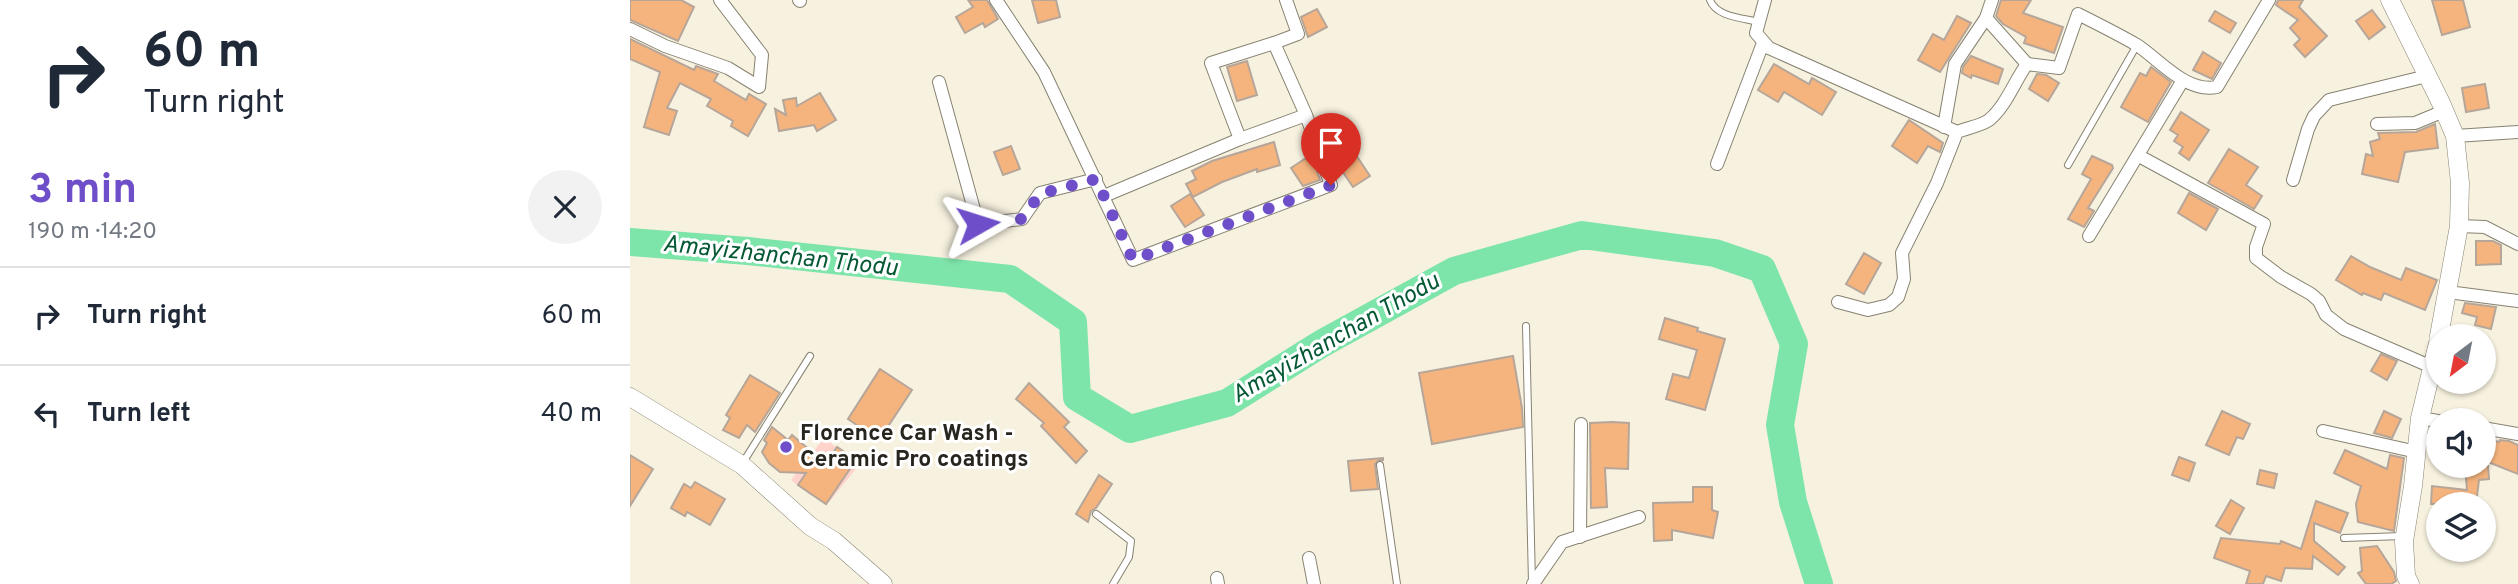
<!DOCTYPE html>
<html lang="en">
<head>
<meta charset="utf-8">
<style>
  :root { --surface:#fff; --page:#f2f2f3; --text:#1f2937; --muted:#747a83; --line:#e0e1e3; --accent:#6f4fc9 }
  body { margin:0; font-family:Overpass,sans-serif; background:var(--page); color:var(--text); height:100vh; display:flex; flex-direction:column; font-size:26px; white-space:nowrap }
  * { box-sizing:border-box; margin:0 }
  p { font-size:23px; color:var(--muted) }
  .icon { flex:none; width:38px; height:38px; fill:none; stroke:currentColor; stroke-width:2; stroke-linecap:round; stroke-linejoin:round }
  .map { position:relative; flex:1; overflow:hidden }
  .drawer { display:flex; flex-direction:column; background:var(--surface); width:630px }
  .drawer>* { flex:none }
  .guide { background:#fff; color:var(--text); overflow:hidden }
  .needle { width:46px; rotate:212deg }
  .controls { position:absolute; left:1796px; top:324px; display:grid; gap:14px }
  .controls a { display:grid; place-items:center; width:70px; height:70px; border-radius:50%; background:var(--surface); box-shadow:0 2px 5px #0004; font-size:35px }
  .pin { position:absolute; display:grid; place-items:center; width:60px; height:60px; color:#fff; margin:-72px -30px; border-radius:50% 50% 50% 0; rotate:-45deg; box-shadow:0 0 7px #0007 }
  .pin .icon { rotate:45deg }
  .me { position:absolute; width:77px; margin:-38px; rotate:84deg; stroke-linejoin:round; filter:drop-shadow(0 0 5px #0008) }
  .turn { display:flex; align-items:center; gap:24px; height:147px; padding:0 28px; font-size:32px }
  .turn .icon { width:91px; height:91px; stroke-width:2.5 }
  .turn b { display:block; font-size:49px; line-height:60px }
  .round { display:grid; place-items:center; flex:none; width:74px; height:74px; border-radius:37px; background:var(--page) }
  .overview { display:flex; align-items:center; justify-content:space-between; height:119px; padding:0 28px }
  h1 { font-size:42px; font-weight:700; line-height:52px; color:var(--accent) }
  ul { padding:0; list-style:none }
  li { display:flex; align-items:center; gap:21px; height:98px; padding:0 28px; border-top:2px solid var(--line) }
  li div { flex:1 }
  li b { display:block; font-size:26px }
  li em { font-style:normal }
  main { display:flex; flex:1; min-height:0 }
  .map>svg:first-child { display:block }
  .green { fill:#ffd2cc }
  .lines { fill:none; stroke-linecap:round; stroke-linejoin:round }
  .river { stroke:#7ee5aa; stroke-width:28 }
  .building { fill:#f5b47e; stroke:#b6a69a; stroke-width:2 }
  .service-casing { stroke:#878271; stroke-width:8 }
  .minor-casing { stroke:#878271; stroke-width:14 }
  .secondary-casing { stroke:#878271; stroke-width:19 }
  .service { stroke:#fff; stroke-width:6 }
  .minor { stroke:#fff; stroke-width:12 }
  .secondary { stroke:#fff; stroke-width:18 }
  .route { stroke:#6f4fc9; stroke-width:12; stroke-dasharray:0 21.6 }
  .poi-dot { fill:#6f4fc9; stroke:#fff; stroke-width:2.5 }
  .labels { text-anchor:middle; dominant-baseline:central; stroke-width:6; stroke-linejoin:round; paint-order:stroke }
  .poi-label { font-size:23px; font-weight:bold; fill:#27251e; stroke:#fff; text-anchor:start }
  .water-label { font-size:24px; font-style:italic; fill:#045934; stroke:#fff }
</style>
</head>
<body>
<main>
<section class="drawer">
<div class="guide">
<div class="turn"><svg class="icon" aria-label="right" viewBox="0 0 24 24"><path d="M7 20v-9h11M14 6l5 5-5 5"/></svg><div><b>60 m</b>Turn right</div></div>
</div>
<div class="overview"><div><h1>3 min</h1><p>190 m · 14:20</p></div><a class="round"><svg class="icon" aria-label="close" viewBox="0 0 24 24"><path d="M6 6l12 12M18 6L6 18"/></svg></a></div>
<ul>
<li><svg class="icon" aria-label="right" viewBox="0 0 24 24"><path d="M7 20v-9h11M14 6l5 5-5 5"/></svg><div><b>Turn right</b></div><em>60 m</em></li>
<li><svg class="icon" aria-label="left" viewBox="0 0 24 24"><path d="M17 20v-9H6M10 6l-5 5 5 5"/></svg><div><b>Turn left</b></div><em>40 m</em></li>
</ul>
</section>
<div class="map">
<svg width="1888" height="584" viewBox="0 0 1888 584">
  <rect width="100%" height="100%" fill="#f7f1df"/>
  <path class="green" d="M 194,438 L 229,465 L 199,502 L 180,495 L 161,480 Z"/>
  <g class="lines">
    <path class="river" d="M 0,242 L 118,251 L 380,279 L 443,322 L 447,397 L 500,429 L 597,403 L 691,344 L 824,271 L 952,235 L 1085,253 L 1132,269 L 1164,344 L 1150,425 L 1163,502 L 1189,584"/>
  </g>
  <g class="building">
    <path d="M 0,0 L 51,0 L 64,7 L 48,41 L 0,20 Z"/>
    <path d="M 338,0 L 357,0 L 368,19 L 355,27 L 353,23 L 335,33 L 326,17 L 343,7 Z"/>
    <path d="M 402,0 L 426,0 L 430,17 L 408,23 Z"/>
    <path d="M 1371,0 L 1401,0 L 1393,13 L 1433,27 L 1424,53 L 1394,43 L 1396,37 L 1373,24 L 1366,16 Z"/>
    <path d="M 1648,0 L 1673,0 L 1669,7 L 1697,36 L 1675,57 L 1664,45 L 1670,39 L 1660,28 L 1668,20 L 1646,5 Z"/>
    <path d="M 1802,0 L 1833,0 L 1840,27 L 1812,35 Z"/>
    <path d="M 687,9 L 697,27 L 678,37 L 671,17 Z"/>
    <path d="M 1742,10 L 1755,27 L 1739,39 L 1726,21 Z"/>
    <path d="M 1585,11 L 1606,23 L 1600,33 L 1579,21 Z"/>
    <path d="M 1327,16 L 1341,23 L 1310,72 L 1288,60 L 1303,34 L 1314,40 Z"/>
    <path d="M 0,39 L 64,70 L 66,66 L 88,74 L 84,81 L 116,100 L 119,94 L 136,104 L 118,136 L 101,126 L 103,121 L 77,106 L 81,99 L 50,83 L 37,108 L 47,111 L 39,135 L 14,127 L 30,72 L 0,59 Z"/>
    <path d="M 1573,52 L 1591,63 L 1582,79 L 1563,70 Z"/>
    <path d="M 1341,56 L 1373,69 L 1368,84 L 1342,75 L 1341,78 L 1332,73 L 1333,67 Z"/>
    <path d="M 617,61 L 627,95 L 607,101 L 597,67 Z"/>
    <path d="M 1144,64 L 1179,84 L 1182,78 L 1206,92 L 1192,115 L 1154,92 L 1148,102 L 1128,90 Z"/>
    <path d="M 1521,67 L 1541,82 L 1518,122 L 1491,107 L 1510,73 L 1516,76 Z"/>
    <path d="M 1407,74 L 1416,75 L 1429,83 L 1418,101 L 1399,89 Z"/>
    <path d="M 1855,84 L 1859,108 L 1836,112 L 1832,88 Z"/>
    <path d="M 190,93 L 206,120 L 187,131 L 184,125 L 149,131 L 145,109 L 156,115 L 153,100 L 166,98 L 167,106 Z"/>
    <path d="M 1551,112 L 1579,130 L 1559,160 L 1549,153 L 1553,147 L 1544,141 L 1548,135 L 1540,130 Z"/>
    <path d="M 1279,120 L 1313,143 L 1310,152 L 1298,146 L 1287,163 L 1262,146 Z"/>
    <path d="M 1805,124 L 1808,148 L 1775,152 L 1768,182 L 1732,174 L 1736,154 L 1743,156 L 1740,142 L 1750,139 L 1748,133 L 1786,132 Z"/>
    <path d="M 716,140 L 740,176 L 723,187 L 710,168 L 705,171 L 699,152 Z"/>
    <path d="M 644,142 L 650,165 L 627,172 L 627,169 L 592,182 L 563,197 L 556,184 L 566,179 L 562,171 L 582,161 Z"/>
    <path d="M 381,146 L 390,169 L 373,175 L 364,152 Z"/>
    <path d="M 1599,149 L 1628,167 L 1616,185 L 1632,196 L 1624,209 L 1578,183 Z"/>
    <path d="M 679,156 L 684,162 L 690,180 L 673,186 L 661,168 Z"/>
    <path d="M 1462,156 L 1482,165 L 1483,168 L 1458,208 L 1464,211 L 1454,227 L 1438,219 L 1461,179 L 1452,174 Z"/>
    <path d="M 1559,193 L 1588,209 L 1576,230 L 1548,213 Z"/>
    <path d="M 560,194 L 574,215 L 555,227 L 541,206 Z"/>
    <path d="M 1846,241 L 1863,241 L 1871,245 L 1871,264 L 1846,265 Z"/>
    <path d="M 1234,253 L 1251,263 L 1234,294 L 1216,284 Z"/>
    <path d="M 1721,256 L 1740,267 L 1771,280 L 1776,268 L 1807,280 L 1795,310 L 1754,293 L 1751,300 L 1733,293 L 1732,295 L 1706,280 Z"/>
    <path d="M 1835,303 L 1866,307 L 1861,329 L 1845,325 L 1847,317 L 1832,313 Z"/>
    <path d="M 1035,318 L 1068,328 L 1067,331 L 1095,339 L 1075,410 L 1036,399 L 1043,374 L 1059,378 L 1067,350 L 1029,339 Z"/>
    <path d="M 1751,354 L 1767,361 L 1757,380 L 1741,371 Z"/>
    <path d="M 883,356 L 892,408 L 893,427 L 802,444 L 789,373 Z"/>
    <path d="M 250,369 L 282,390 L 249,440 L 218,419 Z"/>
    <path d="M 120,375 L 150,393 L 125,432 L 117,425 L 109,438 L 93,430 L 100,418 L 96,415 Z"/>
    <path d="M 399,383 L 439,422 L 434,427 L 457,451 L 446,463 L 411,426 L 414,423 L 386,399 Z"/>
    <path d="M 1592,411 L 1620,424 L 1613,439 L 1607,437 L 1599,455 L 1576,445 Z"/>
    <path d="M 1754,411 L 1771,419 L 1762,438 L 1744,433 Z"/>
    <path d="M 982,422 L 999,423 L 998,469 L 975,468 L 977,507 L 961,508 L 960,423 Z"/>
    <path d="M 142,427 L 158,440 L 162,435 L 196,464 L 207,447 L 226,460 L 196,504 L 168,485 L 176,473 L 150,472 L 139,463 L 132,452 L 137,443 L 134,440 Z"/>
    <path d="M 1853,438 L 1869,442 L 1870,440 L 1879,441 L 1888,445 L 1888,474 L 1853,460 Z"/>
    <path d="M 1715,450 L 1757,469 L 1760,455 L 1774,458 L 1764,531 L 1728,522 L 1726,504 L 1731,486 L 1704,473 Z"/>
    <path d="M 0,455 L 23,469 L 0,506 Z"/>
    <path d="M 1549,457 L 1565,463 L 1559,481 L 1542,475 Z"/>
    <path d="M 753,458 L 753,460 L 749,460 L 745,464 L 748,489 L 721,491 L 718,461 Z"/>
    <path d="M 1835,466 L 1858,466 L 1859,479 L 1849,480 L 1846,504 L 1801,504 L 1802,486 L 1837,490 Z"/>
    <path d="M 1630,470 L 1647,474 L 1644,488 L 1627,484 Z"/>
    <path d="M 469,475 L 482,484 L 466,508 L 461,511 L 458,522 L 446,514 Z"/>
    <path d="M 65,482 L 95,499 L 80,525 L 57,512 L 55,516 L 41,508 L 54,484 L 61,488 Z"/>
    <path d="M 1063,487 L 1082,487 L 1082,510 L 1088,512 L 1083,538 L 1042,530 L 1042,540 L 1024,541 L 1023,503 L 1063,502 Z"/>
    <path d="M 1601,500 L 1614,508 L 1600,534 L 1586,526 Z"/>
    <path d="M 1686,501 L 1718,513 L 1710,533 L 1684,523 L 1684,541 L 1715,567 L 1708,575 L 1683,556 L 1682,569 L 1655,568 L 1651,581 L 1636,576 L 1633,584 L 1616,584 L 1620,571 L 1584,558 L 1591,538 L 1650,544 L 1651,541 L 1671,549 Z"/>
    <path d="M 1747,546 L 1764,572 L 1766,581 L 1761,584 L 1736,584 L 1728,573 L 1732,571 L 1730,548 Z"/>
  </g>
  <g class="lines">
    <g class="service-casing">
      <g id="service">
        <path d="M 1080,0 C 1086,17 1113,18 1129,22"/>
        <path d="M 1438,165 L 1507,45"/>
        <path d="M 896,326 L 902,583"/>
        <path d="M 112,464 L 180,356"/>
        <path d="M 750,465 L 767,584"/>
        <path d="M 466,514 L 501,541 L 499,557 L 483,584"/>
        <path d="M 1714,538 L 1773,536"/>
      </g>
    </g>
    <g class="minor-casing">
      <g id="minor">
        <path d="M 169,0 L 170,1"/>
        <path d="M 366,0 L 414,72 L 503,260 L 701,185 L 676,115 L 644,43 L 581,63 L 610,139 L 676,115"/>
        <path d="M 1135,0 L 1126,33 L 1139,48 L 1327,132"/>
        <path d="M 1356,18 L 1397,64"/>
        <path d="M 0,29 L 35,46 L 98,68 L 129,87 L 132,55 L 90,0"/>
        <path d="M 644,43 L 668,34 L 656,0"/>
        <path d="M 309,82 L 348,224 L 392,219 L 410,193 L 466,179"/>
        <path d="M 1747,124 L 1785,123 L 1814,111"/>
        <path d="M 1314,127 L 1325,64 L 1356,18 L 1362,0"/>
        <path d="M 1825,136 L 1888,132"/>
        <path d="M 1509,156 L 1634,224 L 1626,247 L 1626,258 L 1651,277 L 1681,294 L 1689,301 L 1696,315 L 1714,329 L 1802,367"/>
        <path d="M 1087,164 L 1133,43"/>
        <path d="M 1663,180 L 1678,129 L 1684,116 L 1699,100 L 1797,76"/>
        <path d="M 474,196 L 610,139"/>
        <path d="M 1829,226 L 1855,227 L 1888,244"/>
        <path d="M 1459,236 L 1553,80"/>
        <path d="M 1818,292 L 1888,301"/>
        <path d="M 1208,302 L 1238,310 L 1259,305 L 1268,297 L 1274,279 L 1272,253 L 1307,183 L 1327,132 C 1336,128 1351,126 1359,120 C 1376,106 1384,82 1397,64 L 1429,68 L 1448,14 C 1468,24 1488,34 1507,45 C 1531,61 1556,93 1587,87 L 1639,0"/>
        <path d="M 1790,418 L 1808,421"/>
        <path d="M 1853,428 L 1888,434"/>
        <path d="M 1693,431 L 1787,452"/>
        <path d="M 950,537 L 951,424"/>
        <path d="M 679,558 L 684,584"/>
        <path d="M 587,578 L 588,584"/>
        <path d="M 903,584 L 932,542 L 1009,517"/>
      </g>
    </g>
    <g class="secondary-casing">
      <g id="secondary">
        <path d="M 1760,0 L 1811,103 L 1825,136 L 1830,183 L 1829,226 L 1809,336"/>
        <path d="M 0,397 L 112,465 L 180,526 L 204,541 L 253,584"/>
        <path d="M 1780,584 L 1776,576 L 1774,541 L 1783,486 L 1790,418 L 1808,343"/>
      </g>
    </g>
    <use href="#service" class="service"/>
    <use href="#minor" class="minor"/>
    <use href="#secondary" class="secondary"/>
  </g>
  <g class="lines">
    <path class="route" d="M 348,224 L 392,219 L 410,194 L 466,179 L 503,260 L 701,185"/>
  </g>
  <circle class="poi-dot" cx="156" cy="447" r="7"/>
  <g class="labels">
    <g class="poi-label">
      <text x="170" y="434">Florence Car Wash -<tspan x="170" dy="26">Ceramic Pro coatings</tspan></text>
    </g>
    <g class="water-label">
      <text transform="translate(150 257) rotate(6)">Amayizhanchan Thodu</text>
      <text transform="translate(706 339) rotate(-30)">Amayizhanchan Thodu</text>
    </g>
  </g>
</svg>
<div class="controls">
<a><svg class="needle" viewBox="-14 -14 28 28"><path d="M0-13l5 13h-10z" fill="#e53935"/><path d="M0 13l5-13h-10z" fill="#747a83"/></svg></a>
<a><svg class="icon" aria-label="sound" viewBox="0 0 24 24"><path d="M4 9h4l5-4v14l-5-4H4zM17 9q2 3 0 6"/></svg></a>
<a><svg class="icon" aria-label="layers" viewBox="0 0 24 24"><path d="M12 4l9 5-9 5-9-5zM3 14l9 5 9-5"/></svg></a>
</div>
<div class="pin" style="left:701px;top:185px;background:#d93025"><svg class="icon" aria-label="arrive" viewBox="0 0 24 24"><path d="M6 21V4h12l-3 4 3 4H6"/></svg></div>
<svg class="me" style="left:348px;top:224px" viewBox="-20 -20 40 40"><path d="M0-17L14 15 0 8-14 15z" fill="#6f4fc9" stroke="#fff" stroke-width="4"/></svg>
</div>
</main>
</body>
</html>
